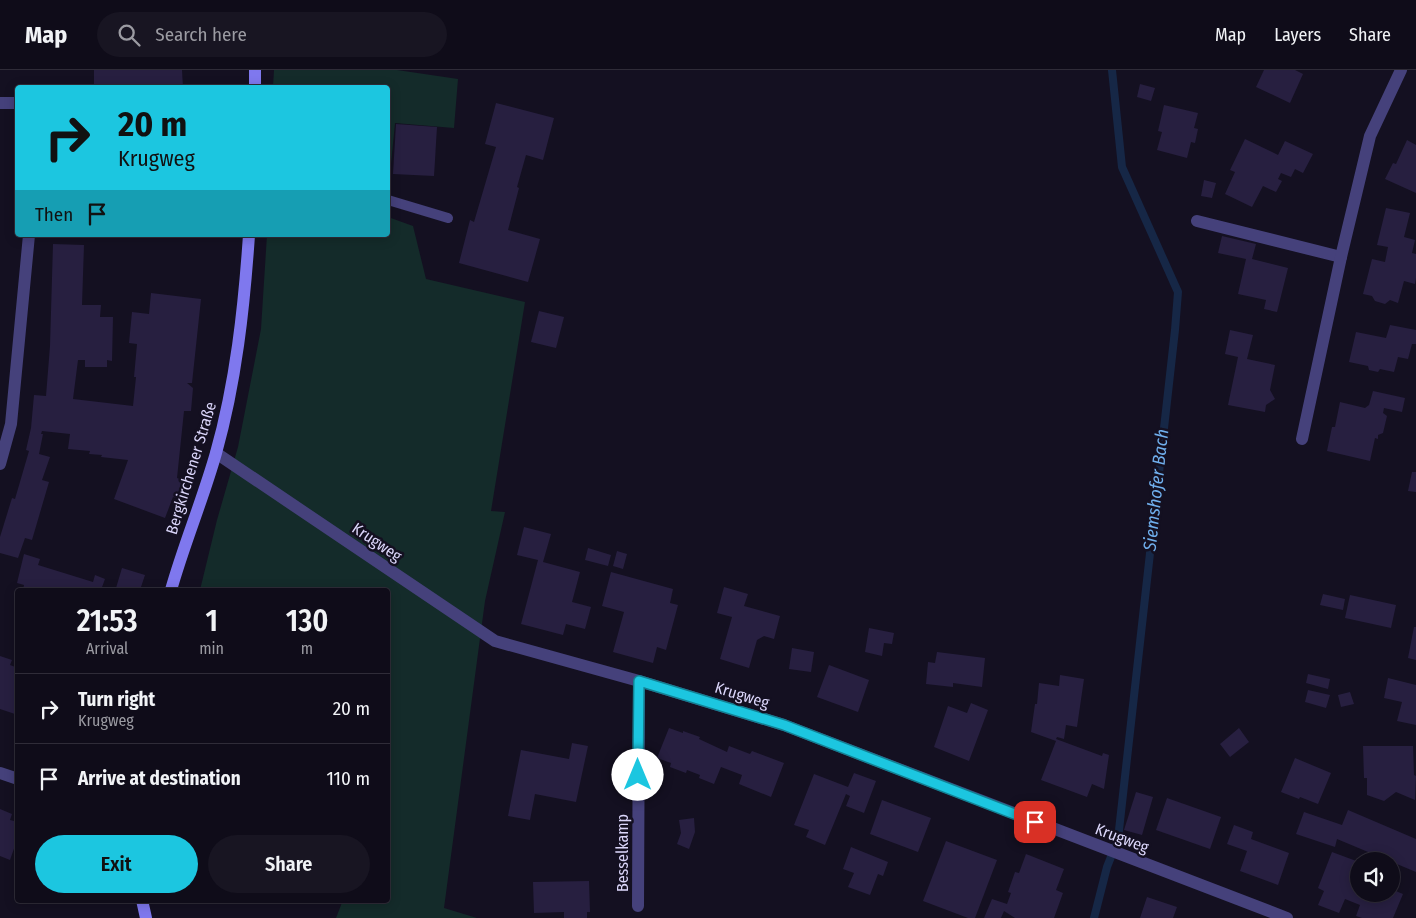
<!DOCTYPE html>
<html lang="en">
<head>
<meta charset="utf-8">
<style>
  :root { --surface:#0f0c19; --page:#181522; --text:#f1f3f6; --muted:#9b9ba2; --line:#2f2c38; --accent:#1cc6e0 }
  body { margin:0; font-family:"Fira Sans Condensed",sans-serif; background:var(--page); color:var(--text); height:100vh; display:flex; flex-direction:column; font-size:19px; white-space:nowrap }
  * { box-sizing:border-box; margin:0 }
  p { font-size:16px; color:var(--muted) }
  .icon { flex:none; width:28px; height:28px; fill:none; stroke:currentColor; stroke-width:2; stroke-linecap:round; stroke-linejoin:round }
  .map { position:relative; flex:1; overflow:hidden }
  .side { position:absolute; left:15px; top:518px; width:375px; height:315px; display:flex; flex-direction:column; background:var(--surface); border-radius:5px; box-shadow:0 2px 12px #0003,0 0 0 1px var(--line) }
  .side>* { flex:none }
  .hud { position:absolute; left:15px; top:15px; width:375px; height:152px; border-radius:5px; box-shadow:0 2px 12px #0003,0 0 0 1px var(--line); background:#1cc6e0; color:#111; overflow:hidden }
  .tools { position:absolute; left:1350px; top:782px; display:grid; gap:10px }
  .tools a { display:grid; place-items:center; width:50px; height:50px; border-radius:50%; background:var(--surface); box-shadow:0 2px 12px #0003,0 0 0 1px var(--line); font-size:25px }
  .pin { position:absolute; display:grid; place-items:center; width:42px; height:42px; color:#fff; margin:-21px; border-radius:10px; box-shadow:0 2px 8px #0006 }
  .me { position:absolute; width:55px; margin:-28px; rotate:0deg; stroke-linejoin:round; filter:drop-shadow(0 0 4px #0008) }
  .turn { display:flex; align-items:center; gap:18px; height:105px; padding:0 20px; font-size:22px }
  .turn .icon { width:65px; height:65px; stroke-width:2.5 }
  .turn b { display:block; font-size:35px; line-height:42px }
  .then { display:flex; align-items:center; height:48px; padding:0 20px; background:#0003; gap:10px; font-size:19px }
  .eta { display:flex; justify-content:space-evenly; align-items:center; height:85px; text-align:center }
  .eta b { font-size:30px; font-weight:600; line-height:35px }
  .primary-button { display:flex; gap:10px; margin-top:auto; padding:10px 20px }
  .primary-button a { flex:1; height:58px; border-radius:30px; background:var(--accent); color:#111; font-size:20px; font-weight:600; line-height:58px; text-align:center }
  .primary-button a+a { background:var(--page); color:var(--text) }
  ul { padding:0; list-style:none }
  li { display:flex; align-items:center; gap:15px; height:70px; padding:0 20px; border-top:1px solid var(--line) }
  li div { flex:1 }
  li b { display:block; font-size:19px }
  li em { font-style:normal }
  header { display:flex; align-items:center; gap:30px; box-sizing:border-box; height:70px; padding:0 25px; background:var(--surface); border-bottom:1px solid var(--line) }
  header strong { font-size:24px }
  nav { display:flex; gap:28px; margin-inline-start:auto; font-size:18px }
  .search { width:350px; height:45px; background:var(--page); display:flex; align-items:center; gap:12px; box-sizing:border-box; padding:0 18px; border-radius:28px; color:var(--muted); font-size:19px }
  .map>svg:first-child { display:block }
  .green { fill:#142b2a }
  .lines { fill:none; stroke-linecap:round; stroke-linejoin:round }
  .stream { stroke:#162746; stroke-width:8 }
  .building { fill:#271f40 }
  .lane { stroke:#45417b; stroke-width:10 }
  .street { stroke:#45417b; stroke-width:12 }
  .secondary { stroke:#7f78ee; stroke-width:12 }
  .route-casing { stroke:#128192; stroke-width:12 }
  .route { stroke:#1cc6e0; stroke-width:9 }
  .labels { text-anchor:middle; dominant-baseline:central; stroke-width:5; stroke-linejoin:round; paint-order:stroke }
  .street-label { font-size:16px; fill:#dbd6fa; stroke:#141021 }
  .water-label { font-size:18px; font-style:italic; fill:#70afed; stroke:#141021 }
</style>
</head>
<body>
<header>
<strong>Map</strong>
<div class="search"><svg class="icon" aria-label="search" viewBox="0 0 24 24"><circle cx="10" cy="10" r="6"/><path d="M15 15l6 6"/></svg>Search here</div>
<nav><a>Map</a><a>Layers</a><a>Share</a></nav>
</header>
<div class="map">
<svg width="1416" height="848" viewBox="0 0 1416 848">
  <rect width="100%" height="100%" fill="#141021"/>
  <g class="green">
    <path d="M 274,0 L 397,0 L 458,9 L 454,58 L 395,53 L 390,104 L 388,107 L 388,18 L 273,17 Z"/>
    <path d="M 388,147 L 413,156 L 426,209 L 525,232 L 491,441 L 505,442 L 485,531 L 444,838 L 477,848 L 336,848 L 343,830 L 388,830 L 388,520 L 200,520 L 217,450 L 238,377 L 261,259 L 267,165 L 388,165 Z"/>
  </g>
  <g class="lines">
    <path class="stream" d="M 1094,848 L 1107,797 L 1118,769 L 1175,260 L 1178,222 L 1122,97 L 1112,0"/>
  </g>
  <g class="building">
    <path d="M 94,0 L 182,0 L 183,18 L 94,18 Z"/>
    <path d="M 1264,0 L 1295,0 L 1303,4 L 1290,33 L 1256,17 Z"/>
    <path d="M 1140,14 L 1155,18 L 1151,31 L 1137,27 Z"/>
    <path d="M 496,33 L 554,48 L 543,90 L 526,85 L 517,117 L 519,118 L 508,160 L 540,169 L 528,212 L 459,193 L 470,150 L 474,152 L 496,77 L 485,74 Z"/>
    <path d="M 1164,35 L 1198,43 L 1194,58 L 1198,59 L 1195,73 L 1191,72 L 1187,88 L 1157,80 L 1162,62 L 1158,61 Z"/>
    <path d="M 396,54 L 437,57 L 434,106 L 393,104 Z"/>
    <path d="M 1245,69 L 1278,85 L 1285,71 L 1313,84 L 1303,103 L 1295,99 L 1291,107 L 1281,103 L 1278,109 L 1282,111 L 1276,122 L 1263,116 L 1252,137 L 1225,124 L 1235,102 L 1230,100 Z"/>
    <path d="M 1407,70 L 1416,75 L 1416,123 L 1385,109 L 1393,93 L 1396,94 Z"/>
    <path d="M 1204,110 L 1216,113 L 1212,128 L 1201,126 Z"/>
    <path d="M 1386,138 L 1410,143 L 1404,167 L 1415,170 L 1412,183 L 1416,184 L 1416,208 L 1415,214 L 1404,211 L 1398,233 L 1390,230 L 1385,234 L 1375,231 L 1372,226 L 1363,224 L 1372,189 L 1385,192 L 1388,177 L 1377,175 Z"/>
    <path d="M 1222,166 L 1256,174 L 1252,189 L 1288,198 L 1277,242 L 1264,239 L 1266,230 L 1238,224 L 1246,189 L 1218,183 Z"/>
    <path d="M 53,174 L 84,175 L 82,235 L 101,235 L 100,247 L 113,247 L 112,291 L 107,290 L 107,297 L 85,297 L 85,290 L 78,290 L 73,329 L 133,336 L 136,307 L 134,307 L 137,274 L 129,273 L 132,242 L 149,244 L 151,223 L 201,229 L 192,313 L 187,313 L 193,318 L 191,341 L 184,341 L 177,408 L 180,409 L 179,412 L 186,414 L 180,430 L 173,427 L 165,448 L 114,429 L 128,390 L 101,387 L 102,385 L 89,384 L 90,381 L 68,379 L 70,364 L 42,361 L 41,364 L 43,364 L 39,384 L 50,387 L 42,410 L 49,412 L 32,470 L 25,468 L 18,488 L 0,483 L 0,467 L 12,428 L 15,429 L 29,381 L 26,380 L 31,358 L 34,325 L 46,326 L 50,276 Z"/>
    <path d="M 539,241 L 564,247 L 556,278 L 531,272 Z"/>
    <path d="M 1390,255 L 1416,260 L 1416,274 L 1412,274 L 1408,289 L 1398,287 L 1394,302 L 1380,299 L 1378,302 L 1369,300 L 1368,296 L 1349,292 L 1356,262 L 1386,268 Z"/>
    <path d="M 1230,260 L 1253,265 L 1247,289 L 1275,295 L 1270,320 L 1275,329 L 1266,335 L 1265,342 L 1228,335 L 1238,287 L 1225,284 Z"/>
    <path d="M 1373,321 L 1405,328 L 1402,342 L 1384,338 L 1383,343 L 1387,346 L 1383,363 L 1378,365 L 1378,369 L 1375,368 L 1370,391 L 1327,381 L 1332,357 L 1335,357 L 1340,332 L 1365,338 L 1369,335 Z"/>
    <path d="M 1412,402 L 1416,402 L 1416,422 L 1408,421 Z"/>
    <path d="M 524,457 L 551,464 L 543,492 L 580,502 L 572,532 L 591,537 L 585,559 L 566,554 L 563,565 L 521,554 L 538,490 L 517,485 Z"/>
    <path d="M 588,478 L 611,485 L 608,496 L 585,490 Z"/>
    <path d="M 617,481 L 627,484 L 623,499 L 613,496 Z"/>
    <path d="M 24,484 L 40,489 L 38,495 L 93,512 L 95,505 L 105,509 L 101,520 L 23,520 L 24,515 L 17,513 Z"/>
    <path d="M 122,498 L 145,505 L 140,520 L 116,518 Z"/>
    <path d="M 611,502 L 673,519 L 670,533 L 678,535 L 666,580 L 657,577 L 653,593 L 613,582 L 624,542 L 602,536 Z"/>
    <path d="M 724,517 L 748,524 L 744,536 L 780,546 L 774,569 L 764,566 L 757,570 L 749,598 L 720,589 L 732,547 L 717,543 Z"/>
    <path d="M 1323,524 L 1345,529 L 1343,540 L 1320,535 Z"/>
    <path d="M 1350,525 L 1396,535 L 1391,558 L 1345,548 Z"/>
    <path d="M 1414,557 L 1416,557 L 1416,590 L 1408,588 Z"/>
    <path d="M 869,558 L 894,563 L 892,574 L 884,573 L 882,586 L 865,582 Z"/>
    <path d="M 792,578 L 814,582 L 811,602 L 789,599 Z"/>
    <path d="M 937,582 L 985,588 L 982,617 L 953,613 L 953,617 L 926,614 L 928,592 L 935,593 Z"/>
    <path d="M 0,586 L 12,590 L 10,595 L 18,598 L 18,645 L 0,639 Z"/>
    <path d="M 829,595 L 869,610 L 858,642 L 817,627 Z"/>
    <path d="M 1308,604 L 1330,609 L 1328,619 L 1306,613 Z"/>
    <path d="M 1060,605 L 1084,609 L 1077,657 L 1066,655 L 1064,669 L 1057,667 L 1056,669 L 1102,686 L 1103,683 L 1109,685 L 1104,719 L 1092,714 L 1087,727 L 1041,710 L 1056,671 L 1031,662 L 1035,634 L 1037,634 L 1039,613 L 1059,616 Z"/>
    <path d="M 1388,608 L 1416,615 L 1416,655 L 1397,651 L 1402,632 L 1384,628 Z"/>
    <path d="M 1308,620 L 1330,625 L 1326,638 L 1305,632 Z"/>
    <path d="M 1350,622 L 1354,634 L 1341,637 L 1338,625 Z"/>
    <path d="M 971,633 L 988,640 L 969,691 L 934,677 L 948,636 L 967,643 Z"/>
    <path d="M 669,658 L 683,663 L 683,661 L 700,667 L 699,669 L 727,682 L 729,676 L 750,684 L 752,681 L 784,693 L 771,727 L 739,714 L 742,705 L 721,697 L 714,714 L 699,708 L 700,705 L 687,700 L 686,703 L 670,697 L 671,693 L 657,688 Z"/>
    <path d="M 1239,658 L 1249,672 L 1230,687 L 1220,674 Z"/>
    <path d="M 572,673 L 588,676 L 576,732 L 535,724 L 530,750 L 508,746 L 521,680 L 569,689 Z"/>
    <path d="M 1363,676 L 1413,676 L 1414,705 L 1416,706 L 1415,730 L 1396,722 L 1384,731 L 1367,725 L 1367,708 L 1364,708 Z"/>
    <path d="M 1295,688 L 1331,703 L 1318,734 L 1300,727 L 1299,729 L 1281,722 Z"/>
    <path d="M 854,703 L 876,711 L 864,743 L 846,736 L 850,726 L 846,724 L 825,775 L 806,767 L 809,760 L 794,755 L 814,704 L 848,717 Z"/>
    <path d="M 1136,722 L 1153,727 L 1142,765 L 1124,760 Z"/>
    <path d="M 1167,728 L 1221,747 L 1210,779 L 1156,760 Z"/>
    <path d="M 882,730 L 931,748 L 918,782 L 870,764 Z"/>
    <path d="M 0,739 L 12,744 L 10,750 L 18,752 L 18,767 L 10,790 L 0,786 Z"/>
    <path d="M 1348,740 L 1416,769 L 1416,802 L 1337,769 L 1335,777 L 1296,764 L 1304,742 L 1342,755 Z"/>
    <path d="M 694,748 L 695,762 L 689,779 L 677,774 L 681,763 L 679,750 Z"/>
    <path d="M 1234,755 L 1253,762 L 1251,769 L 1289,783 L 1278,815 L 1240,801 L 1247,781 L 1227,774 Z"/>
    <path d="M 946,771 L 997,790 L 975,848 L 968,848 L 923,831 Z"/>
    <path d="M 851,777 L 888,792 L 883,806 L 878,804 L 870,825 L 848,817 L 854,803 L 843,799 Z"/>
    <path d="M 1332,782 L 1359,792 L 1359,824 L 1391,824 L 1391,819 L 1403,824 L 1393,848 L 1362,848 L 1356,846 L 1360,835 L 1345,829 L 1339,843 L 1318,835 L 1324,821 L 1318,818 Z"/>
    <path d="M 1026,784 L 1064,799 L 1056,820 L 1063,823 L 1054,848 L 1015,848 L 1004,841 L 1001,848 L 984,848 L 992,829 L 1007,834 L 1011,823 L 1008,822 L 1015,802 L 1019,803 Z"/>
    <path d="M 589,811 L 590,842 L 587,842 L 587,848 L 564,848 L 564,842 L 534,843 L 533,812 Z"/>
    <path d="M 1147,827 L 1177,837 L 1173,848 L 1140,848 Z"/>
  </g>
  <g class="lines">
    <path class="lane" d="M 388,130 L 448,148"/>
    <g class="street">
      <path d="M 0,33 L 18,33"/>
      <path d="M 1197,151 L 1341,187"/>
      <path d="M 1302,369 L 1341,187 L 1370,66 L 1401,0"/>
      <path d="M 216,383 L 495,571 L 639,611 L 784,655 L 1287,848"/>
      <path d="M 0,394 L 11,354 L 29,165"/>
      <path d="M 0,703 L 18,709"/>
      <path d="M 638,836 L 639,611"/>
    </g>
    <g class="secondary">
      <path d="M 255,18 L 255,0"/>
      <path d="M 171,520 C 184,474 203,429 216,383 C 236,312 244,238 249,165"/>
      <path d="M 142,830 L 146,848"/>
    </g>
  </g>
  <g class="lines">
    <g class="route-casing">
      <path id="route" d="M 638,705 L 639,611 L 784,655 L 1035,752"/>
    </g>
    <use href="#route" class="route"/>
  </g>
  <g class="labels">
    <g class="street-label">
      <text transform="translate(191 398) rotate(-73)">Bergkirchener Straße</text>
      <text transform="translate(377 472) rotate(34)">Krugweg</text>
      <text transform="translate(742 625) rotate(17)">Krugweg</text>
      <text transform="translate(1122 768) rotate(21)">Krugweg</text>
      <text transform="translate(622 783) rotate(-90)">Besselkamp</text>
    </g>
    <g class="water-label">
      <text transform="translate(1156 420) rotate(-84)">Siemshofer Bach</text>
    </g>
  </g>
</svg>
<div class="tools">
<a><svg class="icon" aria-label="sound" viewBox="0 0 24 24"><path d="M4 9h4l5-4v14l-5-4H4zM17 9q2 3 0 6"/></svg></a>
</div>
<div class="pin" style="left:1035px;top:752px;background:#d93025"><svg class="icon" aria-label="arrive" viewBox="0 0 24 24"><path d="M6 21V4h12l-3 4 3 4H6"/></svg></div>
<svg class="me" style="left:638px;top:705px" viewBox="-20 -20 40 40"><circle r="19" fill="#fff"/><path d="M0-13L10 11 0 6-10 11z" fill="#1cc6e0"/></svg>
<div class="hud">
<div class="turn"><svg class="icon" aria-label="right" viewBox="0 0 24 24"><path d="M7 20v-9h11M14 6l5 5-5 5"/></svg><div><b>20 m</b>Krugweg</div></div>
<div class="then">Then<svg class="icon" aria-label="arrive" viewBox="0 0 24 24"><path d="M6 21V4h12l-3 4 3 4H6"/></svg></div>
</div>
<section class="side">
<div class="eta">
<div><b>21:53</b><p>Arrival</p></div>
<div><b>1</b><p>min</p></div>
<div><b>130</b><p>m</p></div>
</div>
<ul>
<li><svg class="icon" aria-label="right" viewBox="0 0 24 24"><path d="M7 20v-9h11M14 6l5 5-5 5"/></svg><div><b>Turn right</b><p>Krugweg</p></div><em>20 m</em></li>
<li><svg class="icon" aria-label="arrive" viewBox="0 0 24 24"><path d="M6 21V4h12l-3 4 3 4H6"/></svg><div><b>Arrive at destination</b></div><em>110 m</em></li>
</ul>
<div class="primary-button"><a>Exit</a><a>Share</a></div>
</section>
</div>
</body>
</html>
